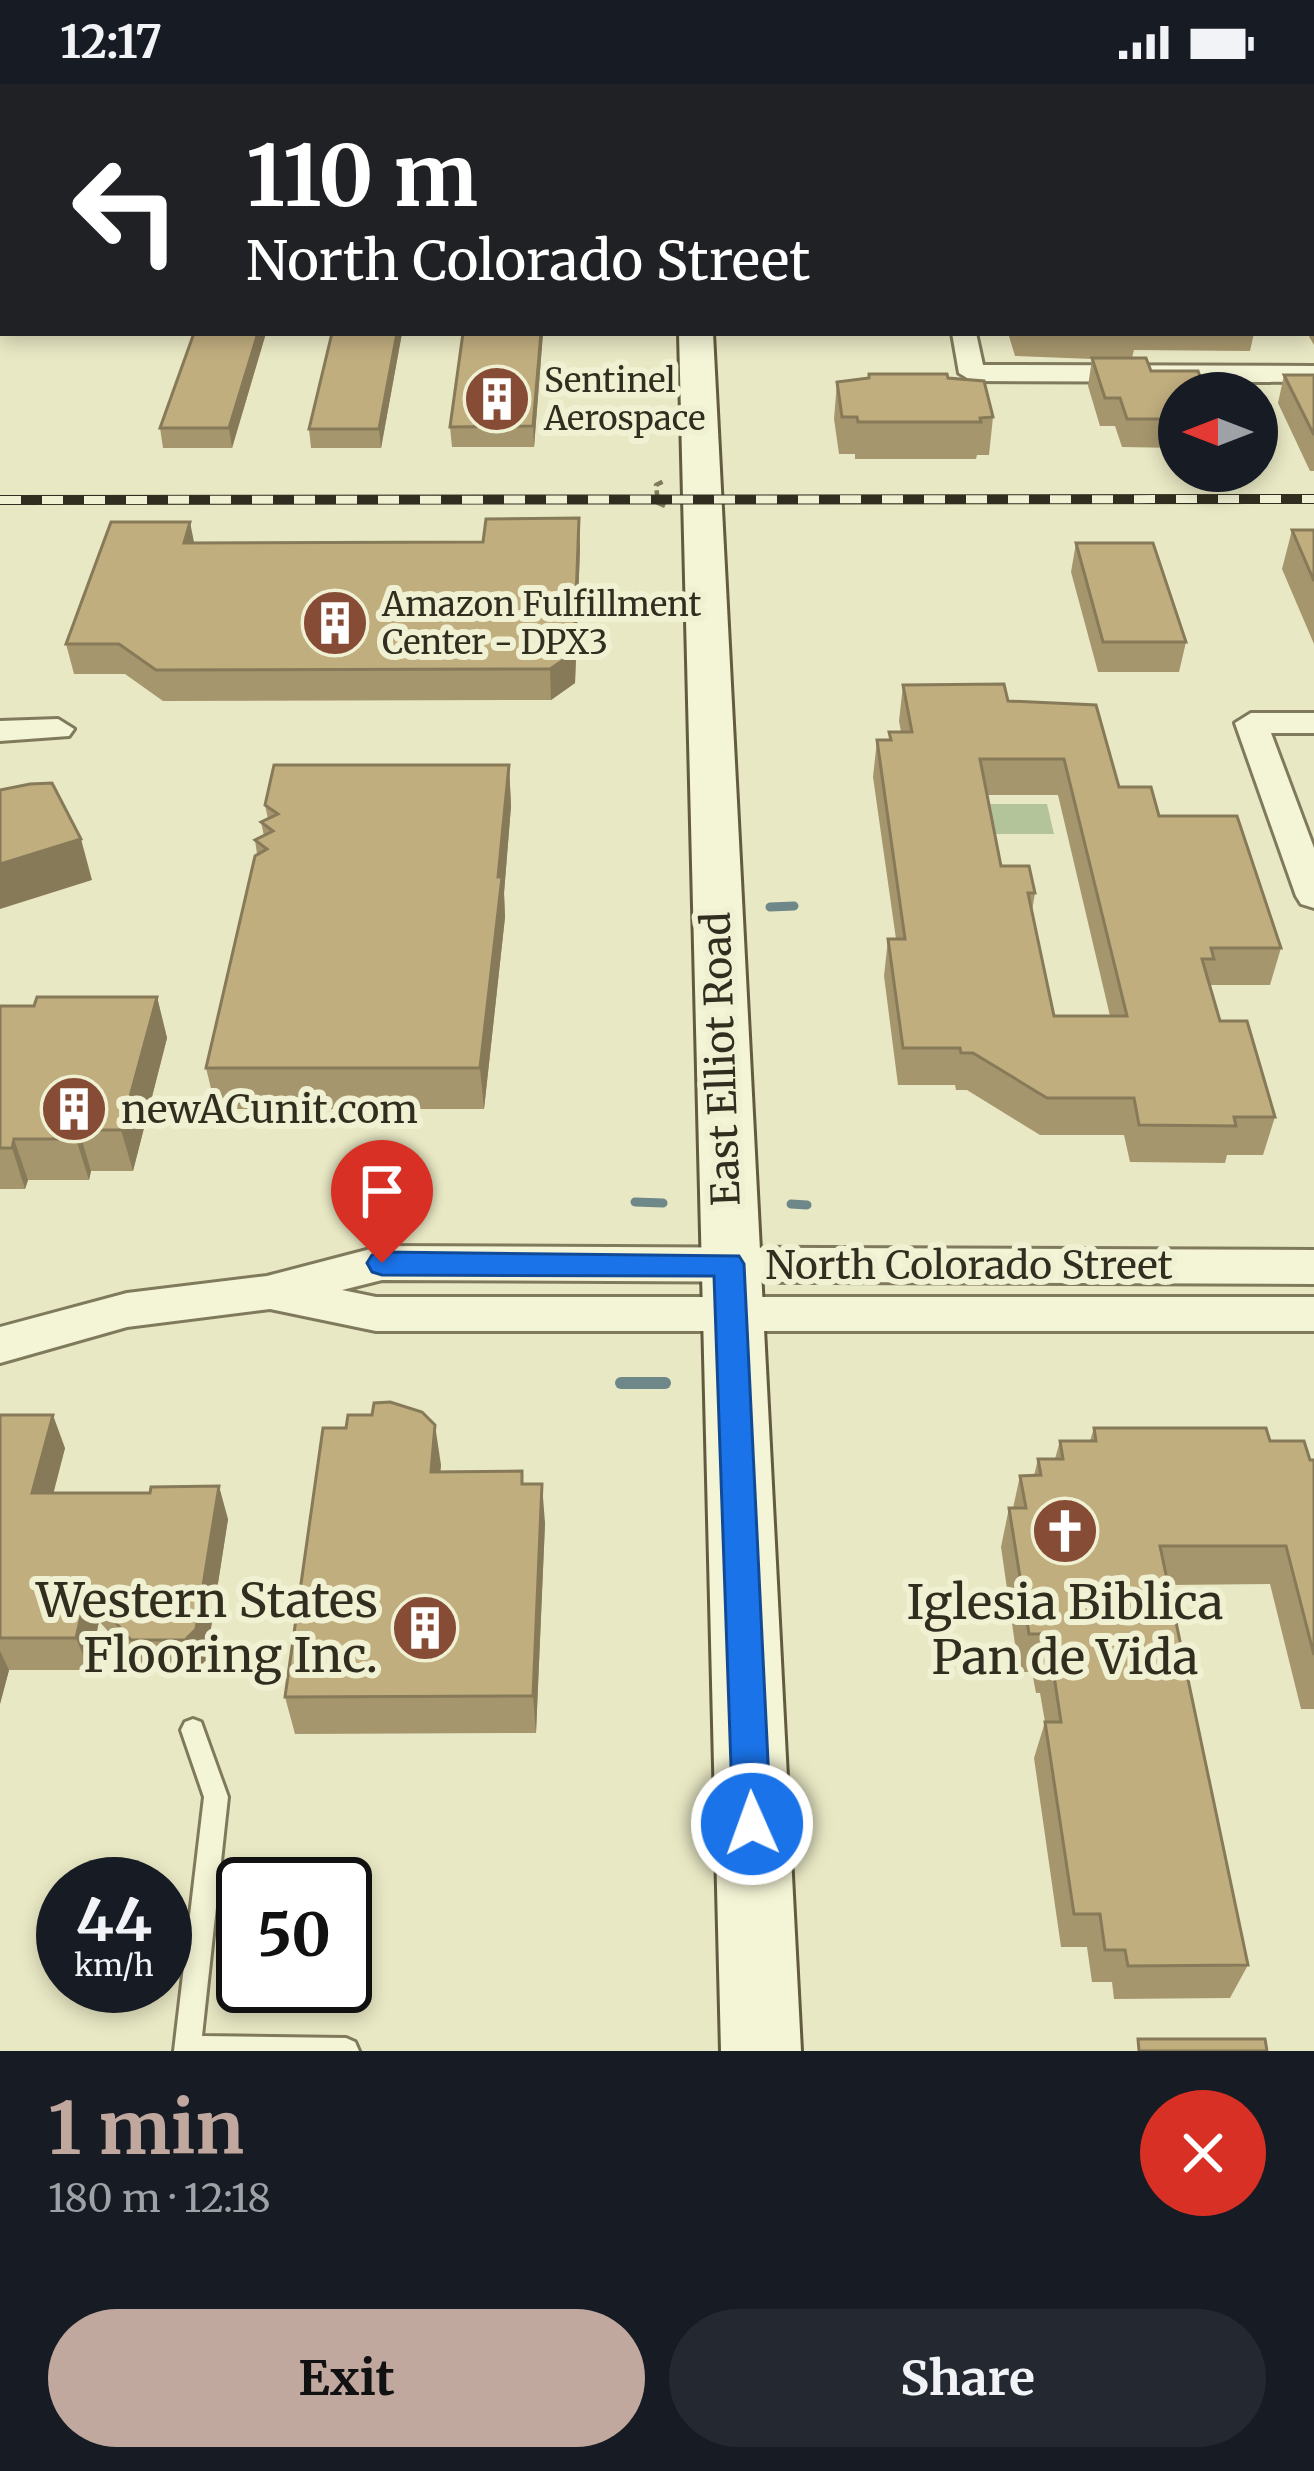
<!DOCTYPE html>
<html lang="en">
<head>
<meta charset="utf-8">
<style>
  :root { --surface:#171b24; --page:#242831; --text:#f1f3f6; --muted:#9ea1a6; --accent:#c1a89f }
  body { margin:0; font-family:Merriweather,serif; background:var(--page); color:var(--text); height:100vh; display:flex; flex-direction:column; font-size:45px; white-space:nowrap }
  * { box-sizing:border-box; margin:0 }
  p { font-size:39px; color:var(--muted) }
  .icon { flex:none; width:66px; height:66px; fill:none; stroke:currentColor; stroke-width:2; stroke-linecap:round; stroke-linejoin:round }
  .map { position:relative; height:1967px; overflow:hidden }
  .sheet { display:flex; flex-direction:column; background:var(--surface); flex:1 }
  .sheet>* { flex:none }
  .banner { position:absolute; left:0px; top:0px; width:1314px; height:252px; box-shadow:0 6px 18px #0003; background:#202124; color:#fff; overflow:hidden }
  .needle { width:78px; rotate:270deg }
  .buttons { position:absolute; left:1158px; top:288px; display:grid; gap:24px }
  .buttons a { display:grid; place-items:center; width:120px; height:120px; border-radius:50%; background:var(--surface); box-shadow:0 6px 18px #0003; font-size:60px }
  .speed { position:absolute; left:36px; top:1773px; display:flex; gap:24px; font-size:60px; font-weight:700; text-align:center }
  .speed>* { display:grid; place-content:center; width:156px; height:156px; border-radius:50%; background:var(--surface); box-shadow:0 6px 18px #0003; line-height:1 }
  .speed small { font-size:30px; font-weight:400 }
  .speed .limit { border:6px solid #111; border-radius:18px; background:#fff; color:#111 }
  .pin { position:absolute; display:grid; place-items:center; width:102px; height:102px; color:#fff; margin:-123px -51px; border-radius:50% 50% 50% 0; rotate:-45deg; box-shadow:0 0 12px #0007 }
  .pin .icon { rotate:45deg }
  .me { position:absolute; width:132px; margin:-66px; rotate:358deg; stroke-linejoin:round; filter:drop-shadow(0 0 9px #0008) }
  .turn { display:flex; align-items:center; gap:42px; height:252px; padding:0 48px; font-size:54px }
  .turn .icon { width:156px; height:156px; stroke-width:2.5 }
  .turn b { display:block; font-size:84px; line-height:102px }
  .round { display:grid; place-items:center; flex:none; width:126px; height:126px; border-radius:63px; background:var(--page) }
  .headline { display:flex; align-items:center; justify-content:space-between; height:204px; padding:0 48px }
  h1 { font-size:72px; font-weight:700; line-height:90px; color:var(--accent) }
  .action { display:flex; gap:24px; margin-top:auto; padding:24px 48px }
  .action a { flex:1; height:138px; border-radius:72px; background:var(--accent); color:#111; font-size:48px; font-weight:700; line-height:138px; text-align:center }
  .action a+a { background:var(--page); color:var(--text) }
  .status { display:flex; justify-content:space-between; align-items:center; height:84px; padding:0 60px; background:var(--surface); direction:ltr }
  .status svg { height:33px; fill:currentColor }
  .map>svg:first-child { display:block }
  .green { fill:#b3c49a }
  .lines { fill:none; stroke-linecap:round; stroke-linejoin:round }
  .stream-far1 { stroke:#6e8788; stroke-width:9 }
  .stream { stroke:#6e8788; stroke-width:12 }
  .lane-casing { stroke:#807a5d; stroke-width:6 }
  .street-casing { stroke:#807a5d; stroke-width:6 }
  .secondary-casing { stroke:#625b40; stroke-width:6 }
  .path { stroke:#807a5d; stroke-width:4.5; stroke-dasharray:8 4.5; stroke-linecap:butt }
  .lane { fill:#f4f4d6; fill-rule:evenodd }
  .street { fill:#f4f4d6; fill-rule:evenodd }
  .secondary { fill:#f4f4d6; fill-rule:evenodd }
  .rail-casing { stroke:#322e1f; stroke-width:10 }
  .rail { stroke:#f0f0d3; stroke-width:8; stroke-dasharray:21; stroke-linecap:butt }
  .wall { fill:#a6966d; fill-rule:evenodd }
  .shaded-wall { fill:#877a59 }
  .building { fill:#c1ae7f; stroke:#877a59; stroke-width:3; fill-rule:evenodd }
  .route { fill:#1a73e8; stroke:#114b97; stroke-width:3 }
  .labels { text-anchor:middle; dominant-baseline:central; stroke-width:12; stroke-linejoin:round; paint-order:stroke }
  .far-poi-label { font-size:33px; fill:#322e1f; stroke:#f0f0d3; text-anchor:start }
  .street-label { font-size:39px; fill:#322e1f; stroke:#f0f0d3 }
  .poi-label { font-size:39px; fill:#322e1f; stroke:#f0f0d3; text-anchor:start }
  .near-poi-label { font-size:48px; fill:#322e1f; stroke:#f0f0d3; text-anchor:end }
</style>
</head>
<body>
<div class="status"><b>12:17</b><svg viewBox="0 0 49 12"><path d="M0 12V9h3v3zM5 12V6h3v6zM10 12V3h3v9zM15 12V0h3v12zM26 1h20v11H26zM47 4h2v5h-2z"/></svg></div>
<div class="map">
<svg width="1314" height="1967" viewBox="0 0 1314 1967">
  <rect width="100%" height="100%" fill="#e8e8c4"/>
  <path class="green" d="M 988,720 L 1047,720 L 1054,750 L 994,750 Z"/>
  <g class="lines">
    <g class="stream-far1">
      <path d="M 770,823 L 794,822"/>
      <path d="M 635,1118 L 663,1119"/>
      <path d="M 791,1120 L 807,1121"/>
    </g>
    <path class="stream" d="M 621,1299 L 665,1299"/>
    <g class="lane-casing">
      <path id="lane" d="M 193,1635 L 201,1638 L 228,1713 L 202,1952 L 346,1954 L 355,1958 L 359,1967 L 174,1967 L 204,1713 L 181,1646 L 185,1638 Z"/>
    </g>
    <g class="street-casing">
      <g id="street">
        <rect x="1311" y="113" width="3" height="14"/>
        <rect x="0" y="155" width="3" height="14"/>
        <path d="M 952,249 L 976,249 L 983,281 L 1314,282 L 1314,298 L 972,297 L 959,289 Z"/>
        <path d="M 1251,629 L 1314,629 L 1314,649 L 1271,649 L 1314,764 L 1314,824 L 1301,820 L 1296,812 L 1235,639 Z"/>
        <path d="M 58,635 L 74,645 L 69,652 L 0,657 L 0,637 Z"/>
        <path d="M 382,1162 L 1314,1166 L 1314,1200 L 382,1196 L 342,1206 L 376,1213 L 1314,1213 L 1314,1247 L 376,1247 L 270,1225 L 127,1243 L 0,1279 L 0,1243 L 127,1209 L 267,1192 Z"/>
      </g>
    </g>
    <g class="secondary-casing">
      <g id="secondary">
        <path d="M 672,0 L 700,0 L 701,3 L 673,3 Z"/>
        <path d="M 679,249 L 713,249 L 801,1967 L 721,1967 Z"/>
      </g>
    </g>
    <path class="path" d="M 665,422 L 658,419 L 656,401 L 666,396"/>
    <use href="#lane" class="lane"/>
    <use href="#street" class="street"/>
    <use href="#secondary" class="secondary"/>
    <g class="rail-casing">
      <path id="rail" d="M 0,416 L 1314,415"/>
    </g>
    <use href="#rail" class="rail"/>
  </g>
  <g class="wall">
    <path d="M 0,0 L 386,0 L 380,3 L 3,3 L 3,34 L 0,33 Z"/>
    <path d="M 1088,0 L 1314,0 L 1314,3 L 1090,3 Z"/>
    <rect x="1311" y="45" width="3" height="60"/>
    <path d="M 1311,129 L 1314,129 L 1314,261 L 1307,249 L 1311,249 Z"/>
    <path d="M 194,249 L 266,249 L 232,364 L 163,364 L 160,344 Z"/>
    <path d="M 402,249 L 381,364 L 311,364 L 309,345 Z"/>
    <path d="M 463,249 L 543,249 L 534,363 L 452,363 L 450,343 Z"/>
    <path d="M 1008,249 L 1254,249 L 1250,267 L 1134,266 L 1132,274 L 1179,309 L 1179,364 L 1122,363 L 1115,342 L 1100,342 L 1088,302 L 1092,275 L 1015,272 Z"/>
    <path d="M 1284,291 L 1314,291 L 1314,387 L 1310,387 L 1278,319 Z"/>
    <path d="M 948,294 L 993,333 L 989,371 L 977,371 L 976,375 L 855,375 L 855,370 L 839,370 L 834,335 L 837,298 Z"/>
    <path d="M 1292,446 L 1314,446 L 1314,560 L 1282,485 Z"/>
    <path d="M 194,459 L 580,464 L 575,599 L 551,616 L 163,617 L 125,590 L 74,590 L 66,560 Z"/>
    <path d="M 1076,459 L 1186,558 L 1179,588 L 1098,588 L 1071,488 Z"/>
    <path d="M 903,601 L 1008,617 L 1159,732 L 1281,864 L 1270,901 L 1209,901 L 1220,937 L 1275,1033 L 1263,1071 L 1227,1071 L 1225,1079 L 1130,1078 L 1124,1051 L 1040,1051 L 967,1006 L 956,1006 L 955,1001 L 898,1001 L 884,892 L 888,855 L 896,855 L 873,693 L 877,656 L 889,656 L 889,648 L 901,648 L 899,637 ZM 987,711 L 1058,711 L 1110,932 L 1054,932 L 1032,827 L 1035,809 L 1001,782 Z"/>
    <path d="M 509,681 L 511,722 L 504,809 L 505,833 L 484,1025 L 216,1025 L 206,984 L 257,770 L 255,756 L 264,752 L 261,738 L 268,735 L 265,721 Z"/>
    <path d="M 157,913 L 167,954 L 133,1087 L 91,1087 L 89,1096 L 28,1096 L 25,1105 L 0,1105 L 0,922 L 34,922 Z"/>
    <path d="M 0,1331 L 65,1364 L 53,1409 L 228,1435 L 206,1576 L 195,1587 L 143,1587 L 99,1537 L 89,1586 L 9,1586 L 0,1620 Z"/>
    <path d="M 346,1344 L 441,1381 L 440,1388 L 523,1400 L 545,1439 L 536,1649 L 295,1650 L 285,1613 Z"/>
    <path d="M 1094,1344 L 1270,1357 L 1310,1376 L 1314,1376 L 1314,1625 L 1301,1625 L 1270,1500 L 1168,1501 L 1248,1881 L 1230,1914 L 1114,1915 L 1112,1898 L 1092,1898 L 1087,1863 L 1061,1863 L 1034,1674 L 1045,1638 L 1040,1609 L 1036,1609 L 1032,1588 L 1019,1588 L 1001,1463 L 1009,1424 L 1013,1424 L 1020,1392 L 1034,1392 L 1038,1375 L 1055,1375 L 1060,1357 L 1090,1357 Z"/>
  </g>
  <g class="shaded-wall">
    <path d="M 293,0 L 386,0 L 380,3 L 289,3 Z"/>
    <path d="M 258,249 L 266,249 L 232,364 L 229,344 Z"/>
    <path d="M 397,249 L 402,249 L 381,364 L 379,345 Z"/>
    <path d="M 541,249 L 543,249 L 534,363 L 533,342 Z"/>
    <path d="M 579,434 L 580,464 L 575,599 L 551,616 L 550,585 Z"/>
    <path d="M 190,438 L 196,468 L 184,459 Z"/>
    <path d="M 509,681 L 511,722 L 504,809 L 505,833 L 484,1025 L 480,984 Z"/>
    <path d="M 81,755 L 92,796 L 0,825 L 0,780 Z"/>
    <path d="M 157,913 L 167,954 L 133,1087 L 121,1046 Z"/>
    <path d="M 79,1046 L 91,1087 L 89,1096 L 76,1055 Z"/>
    <path d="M 14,1055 L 28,1096 L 25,1105 L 12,1064 Z"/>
    <path d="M 53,1331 L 65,1364 L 45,1442 L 32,1409 Z"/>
    <path d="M 435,1341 L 441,1381 L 436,1427 L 431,1388 Z"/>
    <path d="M 542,1400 L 545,1439 L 536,1649 L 533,1612 Z"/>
    <path d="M 219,1402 L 228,1435 L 206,1576 L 195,1587 L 185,1556 Z"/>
    <path d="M 87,1506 L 99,1537 L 89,1586 L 76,1554 Z"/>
    <path d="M 0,1567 L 9,1586 L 0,1620 Z"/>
  </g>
  <g class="building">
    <path d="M 0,0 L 298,0 L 289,3 L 3,3 L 3,7 L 0,5 Z"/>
    <rect x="1311" y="45" width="3" height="34"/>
    <path d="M 1311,129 L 1314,129 L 1314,216 L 1311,210 Z"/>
    <path d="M 194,249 L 258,249 L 229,344 L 160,344 Z"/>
    <path d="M 332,249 L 397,249 L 379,345 L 309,345 Z"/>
    <path d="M 463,249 L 541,249 L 533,342 L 450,343 Z"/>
    <path d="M 1092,274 L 1146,274 L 1151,287 L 1198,287 L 1206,309 L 1179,309 L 1179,335 L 1127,335 L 1120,314 L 1105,314 Z"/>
    <path d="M 869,290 L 947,290 L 948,294 L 984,297 L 993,333 L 980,334 L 981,338 L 858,338 L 857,333 L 842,333 L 837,298 L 869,294 Z"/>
    <path d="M 1284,291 L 1314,291 L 1314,351 Z"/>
    <path d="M 579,434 L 574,569 L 550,585 L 156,586 L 119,560 L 66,560 L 111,438 L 190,438 L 184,459 L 483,458 L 486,435 Z"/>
    <path d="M 1292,446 L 1314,446 L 1314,497 Z"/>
    <path d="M 1076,459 L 1153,459 L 1186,558 L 1103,558 Z"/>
    <path d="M 1004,600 L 1008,617 L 1096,621 L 1119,703 L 1151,703 L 1159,732 L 1237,732 L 1281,864 L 1211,864 L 1214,875 L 1202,875 L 1220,937 L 1247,937 L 1275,1033 L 1234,1033 L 1236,1042 L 1139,1041 L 1134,1014 L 1047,1014 L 973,969 L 961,969 L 960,964 L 903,964 L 888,855 L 905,855 L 877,656 L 891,656 L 889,648 L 912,648 L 903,601 ZM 980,675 L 1064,675 L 1127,932 L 1054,932 L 1028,809 L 1035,809 L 1029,782 L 1001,782 Z"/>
    <path d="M 274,681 L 509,681 L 498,793 L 502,793 L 480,984 L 206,984 L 255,772 L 267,765 L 255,756 L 273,747 L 261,738 L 278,730 L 265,721 Z"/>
    <path d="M 52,699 L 81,755 L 0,780 L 0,706 L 30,700 Z"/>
    <path d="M 37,913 L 157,913 L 121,1046 L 79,1046 L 76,1055 L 14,1055 L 12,1064 L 0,1064 L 0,922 L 34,922 Z"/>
    <path d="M 390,1318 L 422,1328 L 435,1341 L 431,1388 L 522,1387 L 522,1400 L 542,1400 L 533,1612 L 285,1613 L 323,1344 L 346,1344 L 348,1331 L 372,1331 L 374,1319 Z"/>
    <path d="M 0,1331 L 53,1331 L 32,1409 L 150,1409 L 151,1403 L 219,1402 L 196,1545 L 185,1556 L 131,1556 L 87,1506 L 76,1554 L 0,1554 Z"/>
    <path d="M 1094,1344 L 1266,1344 L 1270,1357 L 1304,1357 L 1310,1376 L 1314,1376 L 1314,1571 L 1286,1462 L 1160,1462 L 1248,1881 L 1128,1882 L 1125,1866 L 1105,1866 L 1100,1830 L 1074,1830 L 1045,1638 L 1061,1638 L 1051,1572 L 1046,1572 L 1042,1550 L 1029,1550 L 1009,1424 L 1026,1424 L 1020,1392 L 1041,1391 L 1038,1375 L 1063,1375 L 1060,1357 L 1096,1357 Z"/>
    <path d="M 1138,1955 L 1265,1955 L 1267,1967 L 1139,1967 Z"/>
  </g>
  <path class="route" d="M 382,1168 L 739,1172 L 744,1180 L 771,1740 L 765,1753 L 752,1758 L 738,1753 L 733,1740 L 714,1192 L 382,1191 L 372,1188 L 367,1179 L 372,1171 Z"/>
  <defs>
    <g id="building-disc" transform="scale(3.45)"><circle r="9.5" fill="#874c35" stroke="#f0f0d3"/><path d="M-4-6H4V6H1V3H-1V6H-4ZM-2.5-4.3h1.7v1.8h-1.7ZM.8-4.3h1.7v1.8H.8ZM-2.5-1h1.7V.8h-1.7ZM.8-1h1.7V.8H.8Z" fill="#fff"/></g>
    <g id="church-disc" transform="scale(3.45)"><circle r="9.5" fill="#874c35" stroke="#f0f0d3"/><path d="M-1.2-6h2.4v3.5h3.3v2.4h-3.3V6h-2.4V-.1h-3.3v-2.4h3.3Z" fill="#fff"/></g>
  </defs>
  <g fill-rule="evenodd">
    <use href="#building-disc" x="497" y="315"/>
    <use href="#building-disc" x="335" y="539"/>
    <use href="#building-disc" x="74" y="1025"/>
    <use href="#church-disc" x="1065" y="1447"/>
    <use href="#building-disc" x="425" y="1544"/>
  </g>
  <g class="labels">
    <g class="far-poi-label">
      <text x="544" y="296">Sentinel<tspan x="544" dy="38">Aerospace</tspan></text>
      <text x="382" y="520">Amazon Fulfillment<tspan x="382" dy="38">Center - DPX3</tspan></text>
    </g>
    <g class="street-label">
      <text transform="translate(721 975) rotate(-92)">East Elliot Road</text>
      <text x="969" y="1181">North Colorado Street</text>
    </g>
    <g class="poi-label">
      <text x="121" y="1025">newACunit.com</text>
    </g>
    <g class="near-poi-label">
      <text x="378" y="1516">Western States<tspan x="378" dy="55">Flooring Inc.</tspan></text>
      <text x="1065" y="1518" text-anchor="middle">Iglesia Biblica<tspan x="1065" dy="55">Pan de Vida</tspan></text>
    </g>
  </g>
</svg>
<div class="buttons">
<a><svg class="needle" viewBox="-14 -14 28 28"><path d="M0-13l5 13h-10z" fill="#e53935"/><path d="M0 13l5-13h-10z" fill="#9ea1a6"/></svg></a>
</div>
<div class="speed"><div>44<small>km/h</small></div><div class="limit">50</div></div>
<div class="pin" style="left:382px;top:1179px;background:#d93025"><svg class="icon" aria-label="arrive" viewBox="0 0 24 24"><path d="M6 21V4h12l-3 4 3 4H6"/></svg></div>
<svg class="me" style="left:752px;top:1740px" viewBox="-20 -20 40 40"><circle r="17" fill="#1a73e8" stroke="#fff" stroke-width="3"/><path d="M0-11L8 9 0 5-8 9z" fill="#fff"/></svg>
<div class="banner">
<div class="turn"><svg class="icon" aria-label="left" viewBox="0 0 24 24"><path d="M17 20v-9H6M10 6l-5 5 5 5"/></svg><div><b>110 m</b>North Colorado Street</div></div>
</div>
</div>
<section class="sheet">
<div class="headline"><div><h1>1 min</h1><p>180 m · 12:18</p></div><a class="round" style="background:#d93025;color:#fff"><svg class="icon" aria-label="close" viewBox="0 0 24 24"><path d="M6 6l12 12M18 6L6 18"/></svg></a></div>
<div class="action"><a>Exit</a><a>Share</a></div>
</section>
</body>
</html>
